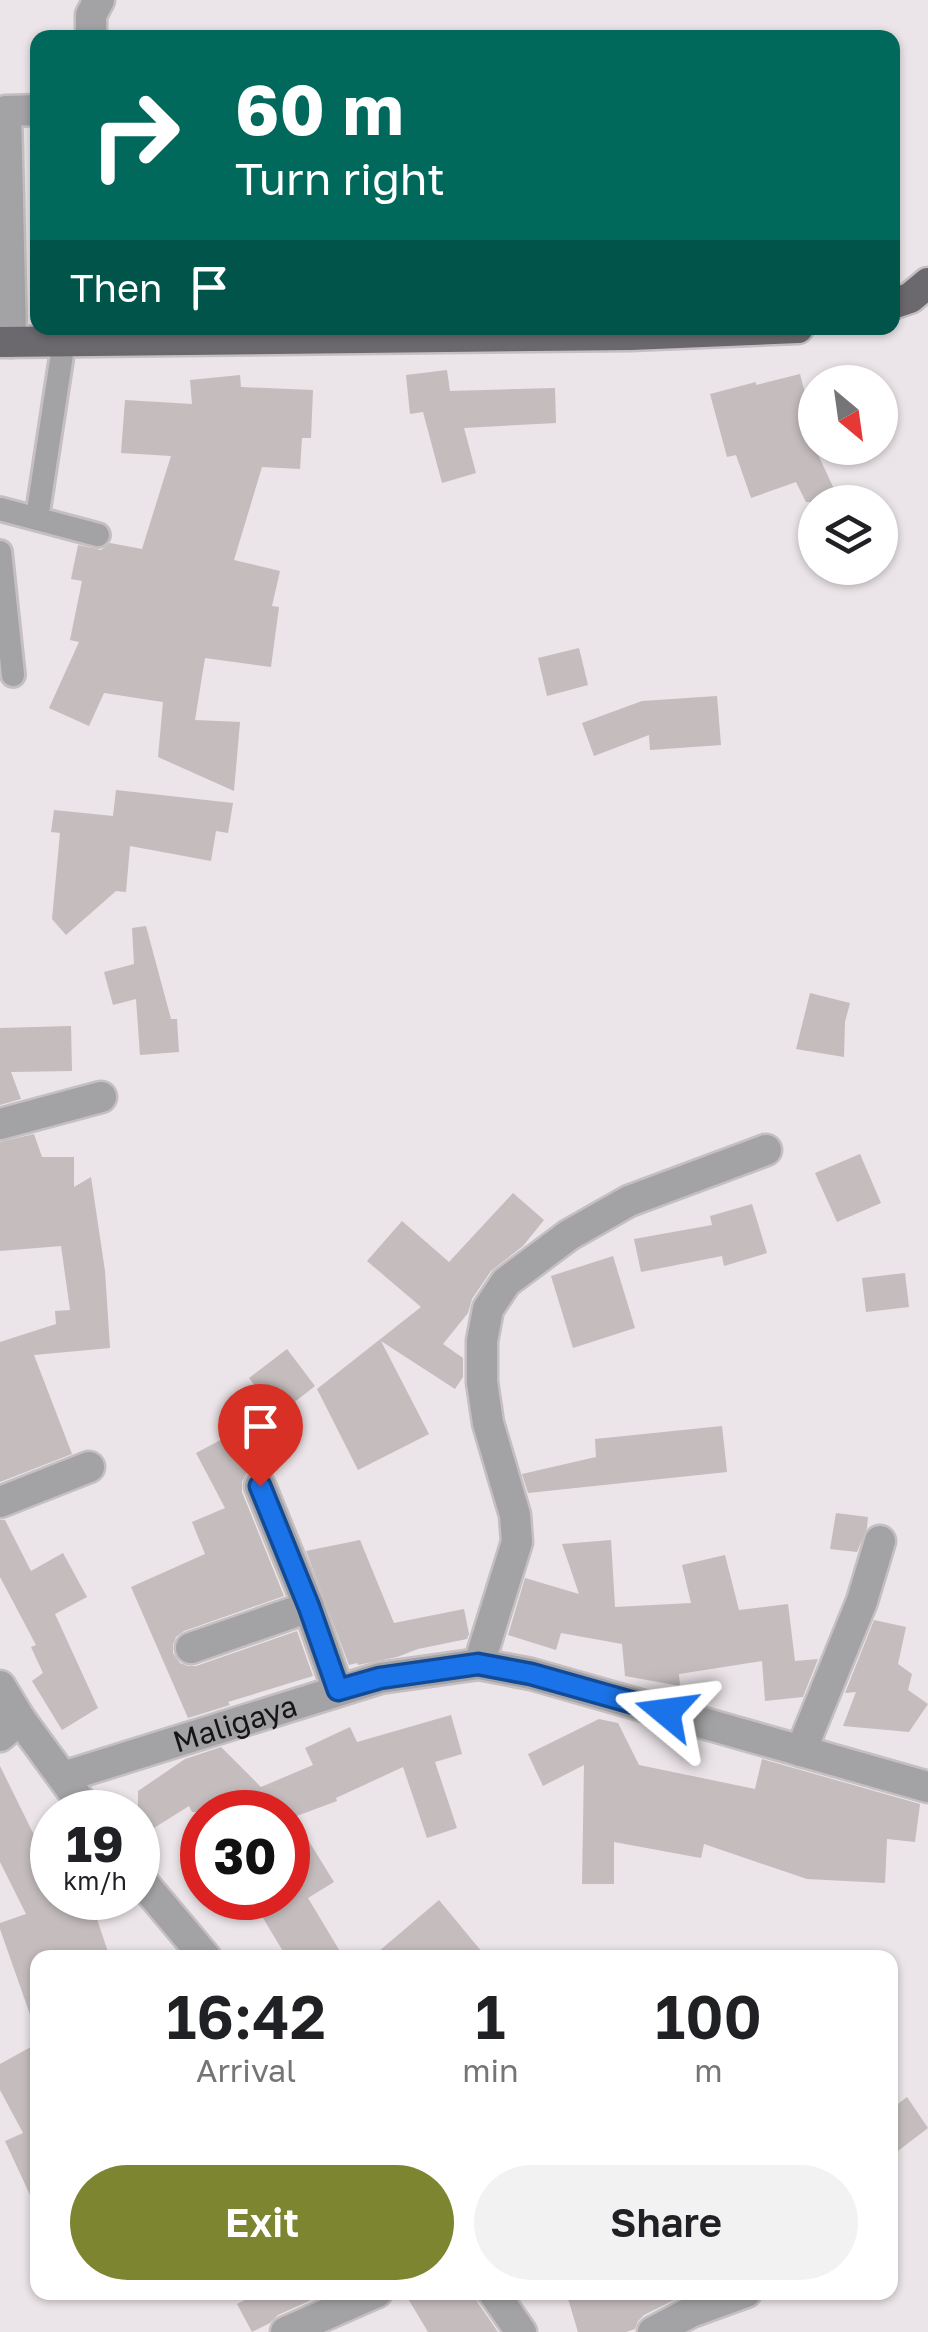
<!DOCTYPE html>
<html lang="en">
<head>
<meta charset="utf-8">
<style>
  :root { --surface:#fff; --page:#f2f2f2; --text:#202124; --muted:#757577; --accent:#7d8531 }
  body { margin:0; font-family:"Golos Text",sans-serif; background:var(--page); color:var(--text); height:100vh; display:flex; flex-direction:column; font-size:38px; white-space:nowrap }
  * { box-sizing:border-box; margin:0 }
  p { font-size:32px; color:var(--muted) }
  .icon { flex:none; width:55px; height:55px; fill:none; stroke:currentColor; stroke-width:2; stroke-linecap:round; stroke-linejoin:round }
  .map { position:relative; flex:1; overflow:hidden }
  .side { position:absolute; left:30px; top:1950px; width:868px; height:350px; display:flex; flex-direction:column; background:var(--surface); border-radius:20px; box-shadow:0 2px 8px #0004 }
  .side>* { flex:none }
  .guide { position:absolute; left:30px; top:30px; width:870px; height:305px; border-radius:20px; box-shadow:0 2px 8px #0004; background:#00695c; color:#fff; overflow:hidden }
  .needle { width:65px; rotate:151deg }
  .controls { position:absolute; left:798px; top:365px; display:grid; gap:20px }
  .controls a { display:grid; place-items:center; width:100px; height:100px; border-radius:50%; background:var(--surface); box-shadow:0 2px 8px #0004; font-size:50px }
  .speed { position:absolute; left:30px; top:1790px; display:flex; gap:20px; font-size:50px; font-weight:700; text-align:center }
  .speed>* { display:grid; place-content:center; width:130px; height:130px; border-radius:50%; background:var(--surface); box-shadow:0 2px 8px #0004; line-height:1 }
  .speed small { font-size:25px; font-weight:400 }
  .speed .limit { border:15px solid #d22; background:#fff; color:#111 }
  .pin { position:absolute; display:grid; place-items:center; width:85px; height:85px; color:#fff; margin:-102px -42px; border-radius:50% 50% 50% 0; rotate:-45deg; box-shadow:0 0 10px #0007 }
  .pin .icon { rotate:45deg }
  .me { position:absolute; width:110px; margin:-55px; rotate:286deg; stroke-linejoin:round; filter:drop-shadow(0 0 8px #0008) }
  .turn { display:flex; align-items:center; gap:35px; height:210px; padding:0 40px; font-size:45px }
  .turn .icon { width:130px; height:130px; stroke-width:2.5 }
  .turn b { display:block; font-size:70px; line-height:85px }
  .then { display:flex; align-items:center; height:95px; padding:0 40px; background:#0003; gap:20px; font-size:38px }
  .eta { display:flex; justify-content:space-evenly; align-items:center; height:170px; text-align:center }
  .eta b { font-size:60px; font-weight:600; line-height:70px }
  .button { display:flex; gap:20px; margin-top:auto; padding:20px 40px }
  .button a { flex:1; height:115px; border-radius:60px; background:var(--accent); color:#fff; font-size:40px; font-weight:600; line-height:115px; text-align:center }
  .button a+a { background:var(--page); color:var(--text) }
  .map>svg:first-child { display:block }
  .building { fill:#c4bcbd }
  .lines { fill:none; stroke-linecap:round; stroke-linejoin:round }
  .service-casing { stroke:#c5bfc2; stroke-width:28 }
  .minor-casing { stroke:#c5bfc2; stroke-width:35 }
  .tertiary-casing { stroke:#c5bfc2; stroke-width:35 }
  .primary-casing { stroke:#c5bfc2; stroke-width:35 }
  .service { stroke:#a3a2a4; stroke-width:22 }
  .minor { stroke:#a3a2a4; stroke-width:30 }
  .tertiary { stroke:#a3a2a4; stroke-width:30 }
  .primary { stroke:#6b696d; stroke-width:30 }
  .route-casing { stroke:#114b97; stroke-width:25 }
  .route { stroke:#1a73e8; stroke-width:18 }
  .labels { text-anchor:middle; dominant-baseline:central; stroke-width:8; stroke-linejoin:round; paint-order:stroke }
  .street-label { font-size:30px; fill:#161416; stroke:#ebe4e8 }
</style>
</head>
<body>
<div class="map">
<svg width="928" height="2332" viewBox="0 0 928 2332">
  <rect width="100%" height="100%" fill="#ebe4e8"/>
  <g class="building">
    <path d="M 447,370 L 450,391 L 555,388 L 556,423 L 464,428 L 476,473 L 442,483 L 423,412 L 410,414 L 406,375 Z"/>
    <path d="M 800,374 L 815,432 L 815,448 L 840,502 L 806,502 L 796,482 L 751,498 L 736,455 L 727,457 L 710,394 L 756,382 L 756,385 Z"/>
    <path d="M 240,375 L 241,387 L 313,390 L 311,438 L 302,438 L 300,469 L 262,467 L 234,560 L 280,571 L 272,606 L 279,607 L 271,667 L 205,658 L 195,720 L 240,722 L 234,791 L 158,757 L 163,702 L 104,693 L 89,726 L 49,708 L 79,642 L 70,640 L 82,581 L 71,579 L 78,545 L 101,550 L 110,543 L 142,549 L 171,456 L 121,453 L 125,400 L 192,404 L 190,380 Z"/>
    <path d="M 579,648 L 588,685 L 547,696 L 538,658 Z"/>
    <path d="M 717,696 L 721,745 L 650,750 L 649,735 L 594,756 L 582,723 L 642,701 Z"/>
    <path d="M 116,790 L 233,803 L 228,833 L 216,831 L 211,861 L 130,846 L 126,892 L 116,891 L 66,935 L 52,919 L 60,833 L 51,832 L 54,810 L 113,816 Z"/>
    <path d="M 146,926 L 171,1019 L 177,1019 L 179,1052 L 140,1055 L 136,999 L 113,1005 L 104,972 L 134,964 L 132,928 Z"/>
    <path d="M 810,993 L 850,1003 L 845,1022 L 844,1057 L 796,1049 Z"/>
    <path d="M 71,1026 L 72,1071 L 11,1072 L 21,1099 L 0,1105 L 0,1028 Z"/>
    <path d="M 34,1134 L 42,1157 L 74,1157 L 74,1187 L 91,1177 L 105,1271 L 110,1348 L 34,1355 L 72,1454 L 0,1482 L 0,1342 L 56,1324 L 55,1311 L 70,1310 L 61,1246 L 0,1251 L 0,1142 Z"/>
    <path d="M 860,1154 L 881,1203 L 837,1222 L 815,1173 Z"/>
    <path d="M 513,1193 L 544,1220 L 523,1246 L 491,1271 L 472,1299 L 468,1313 L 443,1344 L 463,1358 L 463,1377 L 455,1389 L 381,1341 L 429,1434 L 358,1470 L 317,1389 L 421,1307 L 367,1261 L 402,1221 L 449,1262 Z"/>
    <path d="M 752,1204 L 767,1253 L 724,1266 L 722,1256 L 641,1272 L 634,1239 L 712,1225 L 710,1216 Z"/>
    <path d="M 613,1256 L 635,1328 L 573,1348 L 551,1276 Z"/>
    <path d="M 905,1273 L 909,1307 L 866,1312 L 862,1278 Z"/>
    <path d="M 287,1349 L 315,1386 L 278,1415 L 249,1378 Z"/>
    <path d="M 249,1425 L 271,1467 L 267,1469 L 254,1468 L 246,1474 L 242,1482 L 242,1492 L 284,1596 L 184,1631 L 176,1637 L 173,1645 L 173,1653 L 180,1663 L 188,1666 L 196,1666 L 297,1631 L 313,1676 L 228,1702 L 230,1705 L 188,1718 L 131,1587 L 205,1554 L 192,1522 L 225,1508 L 196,1453 Z"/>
    <path d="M 722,1426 L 727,1472 L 528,1493 L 522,1474 L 596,1457 L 595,1439 Z"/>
    <path d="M 836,1513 L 868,1517 L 867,1528 L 857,1552 L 830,1549 Z"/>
    <path d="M 0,1520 L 5,1520 L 31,1571 L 63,1553 L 87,1597 L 55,1614 L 98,1708 L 62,1730 L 32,1681 L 43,1673 L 31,1647 L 36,1645 L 0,1577 Z"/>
    <path d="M 360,1540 L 394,1623 L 464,1609 L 469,1634 L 467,1639 L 418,1649 L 397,1657 L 358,1665 L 357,1663 L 349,1665 L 306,1551 Z"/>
    <path d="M 611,1540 L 615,1607 L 691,1603 L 682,1565 L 725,1555 L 739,1610 L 788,1604 L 795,1661 L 818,1659 L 803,1697 L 765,1701 L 762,1661 L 679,1674 L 680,1686 L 625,1676 L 622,1644 L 561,1633 L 556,1650 L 508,1635 L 525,1578 L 579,1594 L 562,1544 Z"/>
    <path d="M 874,1620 L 906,1627 L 898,1664 L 912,1674 L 908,1690 L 928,1704 L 909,1732 L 843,1726 L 856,1692 L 845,1693 Z"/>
    <path d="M 451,1715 L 462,1754 L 435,1762 L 457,1828 L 427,1838 L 403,1767 L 336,1798 L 337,1801 L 294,1817 L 334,1882 L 308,1898 L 344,1958 L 287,1958 L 251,1898 L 288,1898 L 288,1812 L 192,1812 L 189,1806 L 138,1838 L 138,1791 L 185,1759 L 221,1747 L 261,1787 L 313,1765 L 305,1748 L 350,1727 L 357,1742 Z"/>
    <path d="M 599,1719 L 618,1723 L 639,1765 L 755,1789 L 762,1759 L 920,1804 L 915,1842 L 887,1839 L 885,1883 L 807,1879 L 704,1844 L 701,1858 L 614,1842 L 614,1884 L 582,1884 L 584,1765 L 543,1786 L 528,1754 Z"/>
    <path d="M 0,1766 L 34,1835 L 52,1825 L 52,1898 L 90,1898 L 110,1958 L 38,1958 L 38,2023 L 33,2023 L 0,1929 L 0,1923 L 26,1914 L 0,1862 Z"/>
    <path d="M 439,1900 L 487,1958 L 371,1958 Z"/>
    <path d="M 38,2043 L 38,2212 L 5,2141 L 23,2133 L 0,2090 L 0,2064 Z"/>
    <path d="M 907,2097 L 928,2128 L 890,2157 L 890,2110 Z"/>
    <path d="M 260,2292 L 329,2292 L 278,2315 L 270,2323 L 252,2332 L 237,2304 Z"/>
    <path d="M 404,2292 L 474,2292 L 478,2303 L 498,2332 L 428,2332 Z"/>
    <path d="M 566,2292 L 690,2292 L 644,2315 L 638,2321 L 635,2329 L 626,2332 L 578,2332 Z"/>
  </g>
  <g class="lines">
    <g class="service-casing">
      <g id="service">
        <path d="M 0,509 L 98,535"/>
        <path d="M 37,518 L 64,341"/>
        <path d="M 0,552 L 13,675"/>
      </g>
    </g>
    <g class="minor-casing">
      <g id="minor">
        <path d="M 91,38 L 91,15 L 99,0"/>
        <path d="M 11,342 L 6,111 L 38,110"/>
        <path d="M 0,1124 L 101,1097"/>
        <path d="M 260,1486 L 309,1607 L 338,1690"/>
        <path d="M 0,1502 L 89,1467"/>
        <path d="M 191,1648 L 309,1607"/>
        <path d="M 479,1664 L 517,1542 L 515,1515 L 488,1423 L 482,1382 L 482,1341 L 488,1309 L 506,1282 L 569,1235 L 629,1201 L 766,1150"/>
        <path d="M 0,1736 L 20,1719"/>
        <path d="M 801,1751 L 862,1601 L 880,1541"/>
        <path id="s1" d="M 63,1777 L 380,1678 L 479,1664 L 531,1674 L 928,1787"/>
        <path d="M 286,2332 L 377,2292"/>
        <path d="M 653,2332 L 691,2312 L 746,2292"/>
      </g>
    </g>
    <g class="tertiary-casing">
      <g id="tertiary">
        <path d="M 0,1686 L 20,1719 L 88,1812"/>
        <path d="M 138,1877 L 206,1958"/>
        <path d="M 493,2292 L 521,2332"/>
      </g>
    </g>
    <g class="primary-casing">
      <g id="primary">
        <path d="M 892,304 L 910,298 L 928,283"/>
        <path d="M 0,342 L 631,335 L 798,328"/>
      </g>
    </g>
    <use href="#service" class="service"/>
    <use href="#minor" class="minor"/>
    <use href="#tertiary" class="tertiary"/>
    <use href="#primary" class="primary"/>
  </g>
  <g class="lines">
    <g class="route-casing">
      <path id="route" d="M 260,1486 L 309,1607 L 338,1690 L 380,1678 L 478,1664 L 531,1674 L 666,1712"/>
    </g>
    <use href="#route" class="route"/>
  </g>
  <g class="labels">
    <g class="street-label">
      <text stroke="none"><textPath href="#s1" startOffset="180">Maligaya</textPath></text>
    </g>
  </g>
</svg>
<div class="controls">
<a><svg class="needle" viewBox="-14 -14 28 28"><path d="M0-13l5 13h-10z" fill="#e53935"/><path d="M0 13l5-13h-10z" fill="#757577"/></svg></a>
<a><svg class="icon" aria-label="layers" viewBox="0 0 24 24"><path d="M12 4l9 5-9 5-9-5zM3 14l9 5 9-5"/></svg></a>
</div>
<div class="speed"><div>19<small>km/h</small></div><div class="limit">30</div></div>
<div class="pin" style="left:260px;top:1486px;background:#d93025"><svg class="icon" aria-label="arrive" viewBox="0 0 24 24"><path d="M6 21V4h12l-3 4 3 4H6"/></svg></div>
<svg class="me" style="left:666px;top:1712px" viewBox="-20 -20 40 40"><path d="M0-17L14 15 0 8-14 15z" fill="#1a73e8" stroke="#fff" stroke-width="4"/></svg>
<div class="guide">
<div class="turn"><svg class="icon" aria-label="right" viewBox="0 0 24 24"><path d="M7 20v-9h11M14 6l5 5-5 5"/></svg><div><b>60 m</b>Turn right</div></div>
<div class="then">Then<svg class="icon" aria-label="arrive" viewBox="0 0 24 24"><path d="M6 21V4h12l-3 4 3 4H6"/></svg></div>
</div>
<section class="side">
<div class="eta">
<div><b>16:42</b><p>Arrival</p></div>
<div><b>1</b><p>min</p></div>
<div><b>100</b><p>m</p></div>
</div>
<div class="button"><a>Exit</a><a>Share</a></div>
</section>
</div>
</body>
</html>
